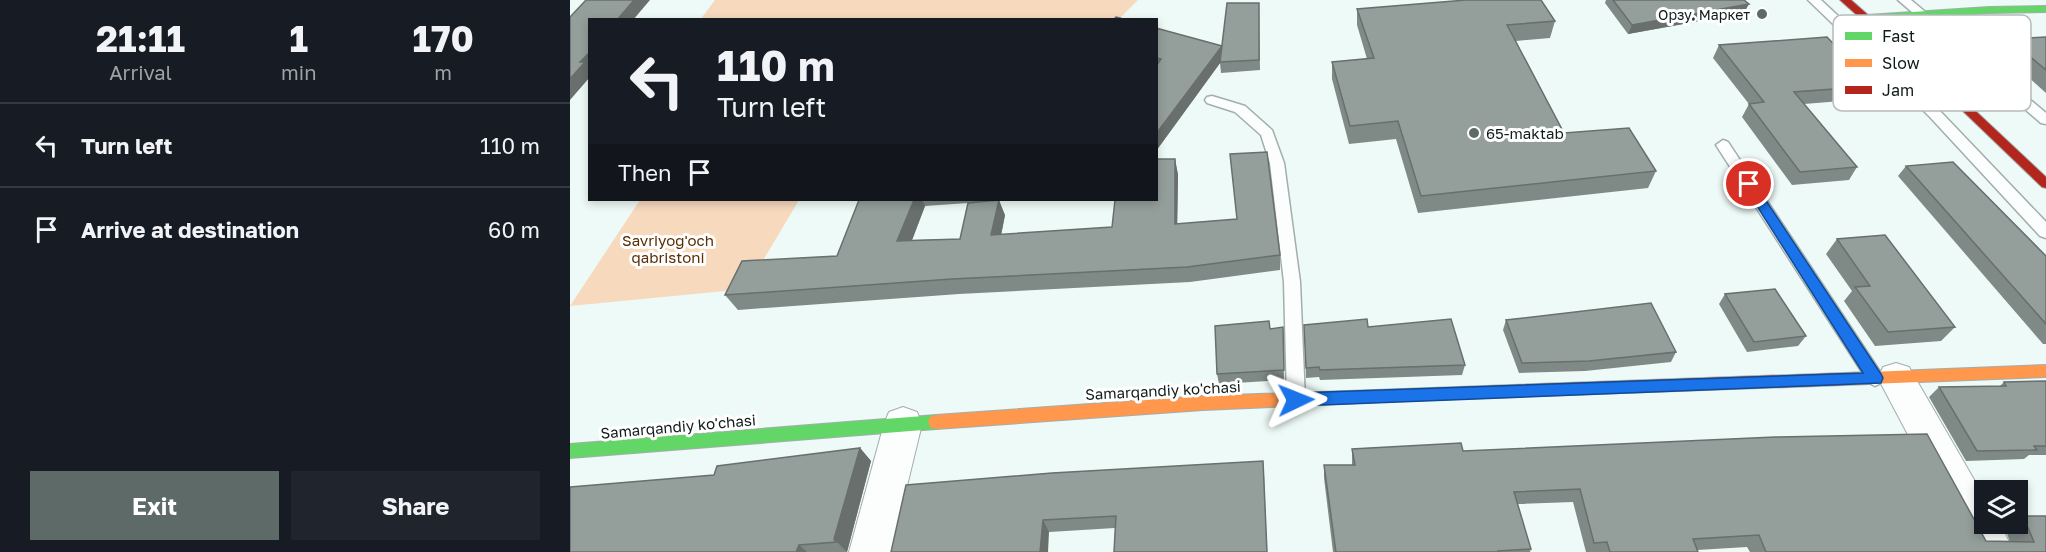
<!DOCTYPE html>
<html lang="en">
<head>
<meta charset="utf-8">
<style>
  :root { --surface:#171b24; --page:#20242c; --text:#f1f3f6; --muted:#9ea1a6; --line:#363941; --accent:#5e6a67 }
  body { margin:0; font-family:"Golos Text",sans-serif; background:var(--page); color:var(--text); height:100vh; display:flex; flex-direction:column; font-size:22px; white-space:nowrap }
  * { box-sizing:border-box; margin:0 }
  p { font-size:20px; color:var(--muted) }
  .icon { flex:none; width:33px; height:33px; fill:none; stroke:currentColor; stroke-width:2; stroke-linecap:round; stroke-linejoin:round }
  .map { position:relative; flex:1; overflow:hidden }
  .drawer { display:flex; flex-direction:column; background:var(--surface); width:570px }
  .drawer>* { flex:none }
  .guide { position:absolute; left:18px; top:18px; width:570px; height:183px; border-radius:0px; box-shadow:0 3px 9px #0003; background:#171b24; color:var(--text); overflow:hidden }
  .fabs { position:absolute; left:1404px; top:480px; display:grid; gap:12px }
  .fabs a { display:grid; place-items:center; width:54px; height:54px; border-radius:0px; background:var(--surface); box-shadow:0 3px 9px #0003; font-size:30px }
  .pin { position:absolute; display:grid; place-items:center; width:51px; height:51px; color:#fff; margin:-26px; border:3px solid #fff; border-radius:50%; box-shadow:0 2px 6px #0007 }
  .me { position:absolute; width:66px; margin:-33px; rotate:88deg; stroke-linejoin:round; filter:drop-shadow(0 0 4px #0008) }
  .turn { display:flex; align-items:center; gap:21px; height:126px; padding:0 30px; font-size:27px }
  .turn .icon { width:78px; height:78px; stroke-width:2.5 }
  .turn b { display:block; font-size:42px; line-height:51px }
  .then { display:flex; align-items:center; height:57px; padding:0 30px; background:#0003; gap:12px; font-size:22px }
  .eta { display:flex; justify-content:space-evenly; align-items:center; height:102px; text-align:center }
  .eta b { font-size:36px; font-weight:700; line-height:42px }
  .button { display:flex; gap:12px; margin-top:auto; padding:12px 30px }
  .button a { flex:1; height:69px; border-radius:0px; background:var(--accent); color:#fff; font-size:24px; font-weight:700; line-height:69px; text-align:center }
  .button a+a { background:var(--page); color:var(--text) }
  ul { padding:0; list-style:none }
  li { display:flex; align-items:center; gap:18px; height:84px; padding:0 30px; border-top:2px solid var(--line) }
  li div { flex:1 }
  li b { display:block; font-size:22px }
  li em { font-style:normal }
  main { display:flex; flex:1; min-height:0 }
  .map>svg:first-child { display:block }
  .green { fill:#f7d9be }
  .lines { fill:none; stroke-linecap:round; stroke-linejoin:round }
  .lane-casing { stroke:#a3aeac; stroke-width:3 }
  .street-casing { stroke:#a3aeac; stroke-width:2 }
  .fast-casing { stroke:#a3aeac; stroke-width:2 }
  .slow-casing { stroke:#a3aeac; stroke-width:2 }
  .jam-casing { stroke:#a3aeac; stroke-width:2 }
  .lane { fill:#fcfefe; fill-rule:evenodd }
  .street { fill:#fcfefe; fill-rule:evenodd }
  .fast { fill:#63d668; fill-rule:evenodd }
  .slow { fill:#ff974d; fill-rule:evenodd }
  .jam { fill:#b3261e; fill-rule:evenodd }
  .wall { fill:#7f8986; fill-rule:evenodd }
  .shaded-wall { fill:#686f6d }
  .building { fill:#949f9c; stroke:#686f6d; stroke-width:1.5 }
  .route { fill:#1a73e8; stroke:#114b97; stroke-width:1.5 }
  .poi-dot { fill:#5e6a67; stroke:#fff; stroke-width:2 }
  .labels { text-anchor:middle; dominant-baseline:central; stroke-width:6; stroke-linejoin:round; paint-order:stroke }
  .far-poi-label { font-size:14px; fill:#101c1a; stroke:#fff; text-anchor:end }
  .poi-label { font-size:15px; fill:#101c1a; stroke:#fff; text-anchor:start }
  .park-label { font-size:15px; fill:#5a2d02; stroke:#fff }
  .street-label { font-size:15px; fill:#101c1a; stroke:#fff }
  .key { fill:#fff; stroke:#b7bbba; stroke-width:1.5 }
  .key-label { font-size:16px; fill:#101c1a }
</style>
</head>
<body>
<main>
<section class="drawer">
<div class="eta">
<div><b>21:11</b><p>Arrival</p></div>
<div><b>1</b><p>min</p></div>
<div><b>170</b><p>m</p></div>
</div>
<ul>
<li><svg class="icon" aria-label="left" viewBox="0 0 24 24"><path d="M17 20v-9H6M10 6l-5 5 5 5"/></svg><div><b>Turn left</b></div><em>110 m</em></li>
<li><svg class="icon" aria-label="arrive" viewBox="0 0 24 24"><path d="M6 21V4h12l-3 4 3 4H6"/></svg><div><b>Arrive at destination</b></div><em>60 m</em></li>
</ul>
<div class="button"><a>Exit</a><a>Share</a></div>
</section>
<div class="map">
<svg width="1476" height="552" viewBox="0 0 1476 552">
  <rect width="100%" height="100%" fill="#eefaf7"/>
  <g class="green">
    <path d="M 145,0 L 568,0 L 548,20 L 130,20 Z"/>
    <path d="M 70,200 L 229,200 L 176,289 L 0,306 Z"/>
  </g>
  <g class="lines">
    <g class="lane-casing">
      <g id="lane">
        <path d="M 1238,0 L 1251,0 L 1369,110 L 1476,222 L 1476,238 L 1470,236 L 1359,116 Z"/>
        <path d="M 1328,0 L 1341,0 L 1476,113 L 1476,124 L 1471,123 Z"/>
        <path d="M 642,96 L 675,106 L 702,130 L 714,163 L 730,282 L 735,400 L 733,406 L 726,408 L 719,406 L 717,400 L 714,282 L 700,163 L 691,135 L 665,112 L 637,103 L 635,100 L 637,97 Z"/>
        <path d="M 1153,140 L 1158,142 L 1311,373 L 1314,378 L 1311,383 L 1305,386 L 1299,383 L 1146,145 Z"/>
      </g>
    </g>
    <g class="street-casing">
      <g id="street">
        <path d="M 1326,363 L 1339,367 L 1414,497 L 1414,524 L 1430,524 L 1444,552 L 1400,552 L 1308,378 L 1313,367 Z"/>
        <path d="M 333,407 L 347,412 L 352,424 L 321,552 L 279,552 L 314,424 L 319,412 Z"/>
      </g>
    </g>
    <g class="fast-casing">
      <g id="fast">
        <path d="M 1476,6 L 1476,12 L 1419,13 L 1297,21 L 1292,18 L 1297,15 L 1419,7 Z"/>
        <path d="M 366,415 L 372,417 L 374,422 L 372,427 L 366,429 L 0,458 L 0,444 Z"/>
      </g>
    </g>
    <g class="slow-casing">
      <g id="slow">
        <path d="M 1476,365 L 1476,377 L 1274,385 L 1269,383 L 1267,379 L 1269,375 L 1274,373 Z"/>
        <path d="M 833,389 L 838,390 L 841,395 L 838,400 L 833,401 L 633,410 L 366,429 L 360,427 L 358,422 L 360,417 L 366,415 L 633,396 Z"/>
      </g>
    </g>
    <g class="jam-casing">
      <g id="jam">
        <path d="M 1270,0 L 1281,0 L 1380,87 L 1476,177 L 1476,188 L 1472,187 L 1372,91 Z"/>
        <path d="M 1274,373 L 1279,375 L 1281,379 L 1279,383 L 1274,385 L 833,401 L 828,400 L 825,395 L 828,390 L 833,389 Z"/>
      </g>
    </g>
    <use href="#lane" class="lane"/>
    <use href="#street" class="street"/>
    <use href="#fast" class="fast"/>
    <use href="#slow" class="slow"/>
    <use href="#jam" class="jam"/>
  </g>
  <g class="wall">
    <path d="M 1036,0 L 1174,0 L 1174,13 L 1058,34 L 1035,3 Z"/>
    <path d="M 689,3 L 690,70 L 651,73 L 650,63 L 586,151 L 586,28 L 652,46 L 652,49 Z"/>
    <path d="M 787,9 L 985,21 L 980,38 L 946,41 L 994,133 L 1086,171 L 1078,188 L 848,213 L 826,139 L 779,144 L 762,79 L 762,62 L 797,59 L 787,25 Z"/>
    <path d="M 1476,37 L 1476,93 L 1430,52 L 1439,39 Z"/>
    <path d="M 1149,45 L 1304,86 L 1296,99 L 1234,104 L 1287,167 L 1279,180 L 1222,185 L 1172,117 L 1179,104 L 1143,58 Z"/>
    <path d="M 605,159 L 608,175 L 607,224 L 710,255 L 710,270 L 620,282 L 389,294 L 168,310 L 155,295 L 267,256 L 289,200 L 418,200 L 418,201 L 435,215 L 431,235 L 542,227 ZM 398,203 L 390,239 L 342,240 L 355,206 Z"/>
    <path d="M 1336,166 L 1476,256 L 1476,344 L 1473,344 L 1328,176 Z"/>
    <path d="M 1267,239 L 1385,327 L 1371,341 L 1305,346 L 1274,301 L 1282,291 L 1256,254 Z"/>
    <path d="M 1155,294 L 1236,336 L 1228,346 L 1177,352 L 1149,304 Z"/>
    <path d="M 936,320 L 1106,352 L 1101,362 L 1015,371 L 949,373 L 933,330 Z"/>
    <path d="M 713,327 L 714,380 L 649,384 L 647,374 Z"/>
    <path d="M 798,327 L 895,365 L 892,375 L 750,380 L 749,377 L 736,378 L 735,336 Z"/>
    <path d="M 1476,381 L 1476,455 L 1459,455 L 1454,459 L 1396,461 L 1359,397 L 1369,387 L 1430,386 L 1434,382 Z"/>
    <path d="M 290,448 L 301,461 L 277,552 L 0,552 L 144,475 Z"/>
    <path d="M 782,449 L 893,451 L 1416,541 L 1440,542 L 1435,528 L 1442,524 L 1448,524 L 1448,520 L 1453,516 L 1476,552 L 1180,552 L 1177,547 L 1127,550 L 1128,552 L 1016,552 L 1003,502 L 947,504 L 961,549 L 960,552 L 763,552 L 754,478 L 754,465 L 782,465 Z"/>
    <path d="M 694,474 L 697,552 L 544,552 L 545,528 L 479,532 L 321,552 Z"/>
  </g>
  <g class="shaded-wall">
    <path d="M 64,0 L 80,0 L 63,20 L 47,20 Z"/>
    <path d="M 1179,4 L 1174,13 L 1058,34 L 1062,25 Z"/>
    <path d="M 652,46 L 653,59 L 586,151 L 586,134 Z"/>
    <path d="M 20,52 L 20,77 L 0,100 L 0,79 L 10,62 Z"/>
    <path d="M 605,159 L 608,175 L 607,239 L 605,224 Z"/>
    <path d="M 344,200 L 352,200 L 355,206 L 336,256 L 327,241 Z"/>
    <path d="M 429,200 L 435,215 L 428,251 L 421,235 Z"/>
    <path d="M 290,448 L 301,461 L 277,552 L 264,539 Z"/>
    <path d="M 473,520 L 479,532 L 478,552 L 470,552 Z"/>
    <path d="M 229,545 L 237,552 L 226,552 Z"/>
  </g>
  <g class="building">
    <path d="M 16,0 L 64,0 L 47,20 L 20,20 L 20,52 L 10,62 L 15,62 L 0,79 L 0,17 Z"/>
    <path d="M 896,0 L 971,0 L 985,21 L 937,25 L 994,133 L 1059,128 L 1086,171 L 851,196 L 828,121 L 780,126 L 762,62 L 804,58 L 787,9 Z"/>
    <path d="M 1043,0 L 1174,0 L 1179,4 L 1062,25 Z"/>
    <path d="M 657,3 L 689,3 L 689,60 L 650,62 Z"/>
    <path d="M 546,17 L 557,20 L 543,20 Z"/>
    <path d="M 586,28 L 652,46 L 586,134 L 586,66 L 591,59 L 586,58 Z"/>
    <path d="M 1257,37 L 1304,86 L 1224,92 L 1287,167 L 1230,172 L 1179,104 L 1194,102 L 1149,45 Z"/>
    <path d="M 1476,37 L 1476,70 L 1439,39 Z"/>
    <path d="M 697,152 L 710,255 L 617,267 L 382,279 L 155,295 L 172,261 L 267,256 L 289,200 L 344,200 L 327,241 L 390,239 L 398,203 L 429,200 L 421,235 L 542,227 L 545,200 L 586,200 L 586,159 L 605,159 L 605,224 L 667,219 L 660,154 Z"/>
    <path d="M 1383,162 L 1476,256 L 1476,324 L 1336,166 Z"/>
    <path d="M 1315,235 L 1385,327 L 1318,332 L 1285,287 L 1300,286 L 1267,239 Z"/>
    <path d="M 1205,289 L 1236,336 L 1184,342 L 1155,294 Z"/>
    <path d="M 1081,303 L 1106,352 L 1019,361 L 952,363 L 936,320 Z"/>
    <path d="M 797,319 L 798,327 L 881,319 L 895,365 L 750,370 L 749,367 L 736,368 L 734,325 Z"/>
    <path d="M 699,321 L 700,329 L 713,327 L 714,370 L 647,374 L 645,326 Z"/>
    <path d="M 1476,381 L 1476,446 L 1464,446 L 1467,450 L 1407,451 L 1369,387 L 1436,386 L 1434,382 Z"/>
    <path d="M 1357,434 L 1416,541 L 1464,542 L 1453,516 L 1476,516 L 1476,552 L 1196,552 L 1189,535 L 1123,539 L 1128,552 L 1040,552 L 1037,542 L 1024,543 L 1010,489 L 944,492 L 961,549 L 928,551 L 928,552 L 766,552 L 754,465 L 785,465 L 782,449 L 891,443 L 893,451 L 1205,437 Z"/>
    <path d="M 290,448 L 264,539 L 266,542 L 229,545 L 226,552 L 0,552 L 0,487 L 144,475 L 147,466 Z"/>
    <path d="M 693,461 L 697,552 L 544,552 L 546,516 L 473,520 L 470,552 L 321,552 L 336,485 L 482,473 Z"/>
  </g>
  <path class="route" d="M 1179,180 L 1183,181 L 1311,374 L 1313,378 L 1311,383 L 726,406 L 720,405 L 718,400 L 720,395 L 726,393 L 1293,373 L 1173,184 Z"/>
  <g class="poi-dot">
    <circle cx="1192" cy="14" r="6"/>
    <circle cx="904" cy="133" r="6"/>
  </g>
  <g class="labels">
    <g class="far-poi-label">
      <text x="1180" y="14">Орзу. Маркет</text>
    </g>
    <g class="poi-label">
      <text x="916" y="133">65-maktab</text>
    </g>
    <g class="park-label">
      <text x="98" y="240">Savriyog'och<tspan x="98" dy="17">qabristoni</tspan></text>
    </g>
    <g class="street-label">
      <text transform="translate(593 390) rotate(-3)">Samarqandiy ko'chasi</text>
      <text transform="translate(108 426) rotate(-5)">Samarqandiy ko'chasi</text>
    </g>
  </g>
  <rect x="1263" y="15" width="198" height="96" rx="9" class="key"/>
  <rect x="1275" y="32" width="27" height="8" fill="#63d668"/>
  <rect x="1275" y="59" width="27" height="8" fill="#ff974d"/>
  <rect x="1275" y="86" width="27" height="8" fill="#b3261e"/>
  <g class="key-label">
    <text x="1312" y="42">Fast</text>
    <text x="1312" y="69">Slow</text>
    <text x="1312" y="96">Jam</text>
  </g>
</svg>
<div class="fabs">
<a><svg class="icon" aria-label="layers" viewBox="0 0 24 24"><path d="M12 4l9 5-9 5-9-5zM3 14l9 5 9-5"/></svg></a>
</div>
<div class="pin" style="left:1179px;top:184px;background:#d93025"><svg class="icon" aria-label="arrive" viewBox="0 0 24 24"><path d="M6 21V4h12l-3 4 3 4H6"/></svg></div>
<svg class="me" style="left:726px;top:400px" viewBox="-20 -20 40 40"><path d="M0-17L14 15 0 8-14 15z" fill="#1a73e8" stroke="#fff" stroke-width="4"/></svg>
<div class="guide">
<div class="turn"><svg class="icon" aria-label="left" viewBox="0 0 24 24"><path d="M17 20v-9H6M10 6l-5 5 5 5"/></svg><div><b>110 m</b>Turn left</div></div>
<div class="then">Then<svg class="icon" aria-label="arrive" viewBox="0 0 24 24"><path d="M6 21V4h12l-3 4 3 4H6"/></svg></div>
</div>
</div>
</main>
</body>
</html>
